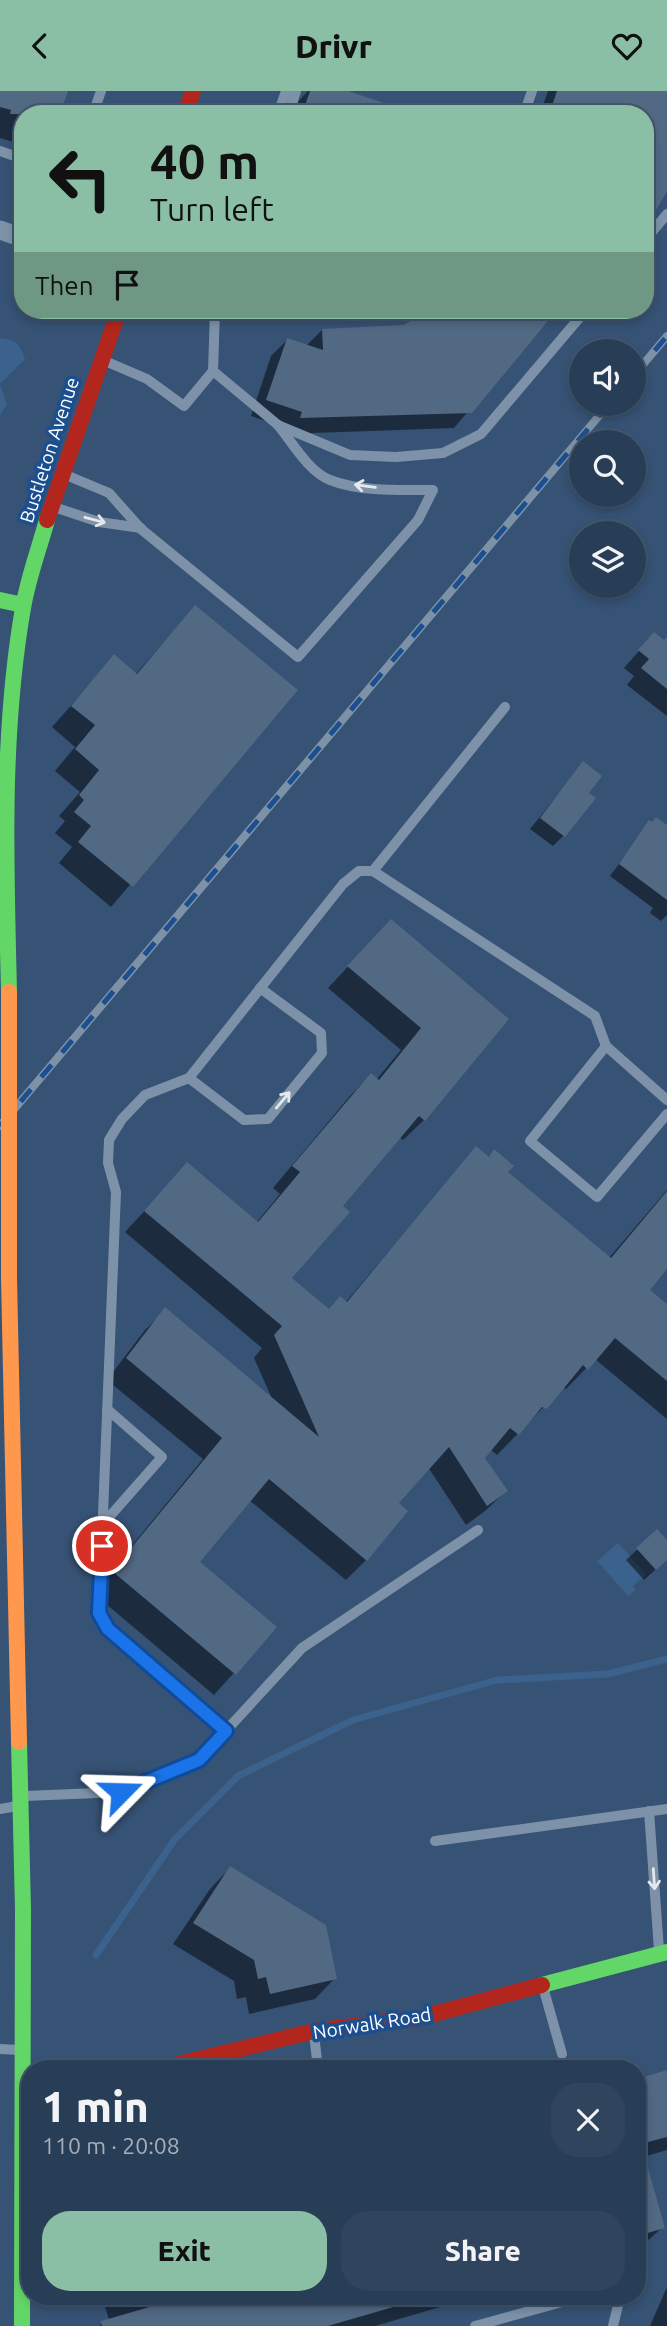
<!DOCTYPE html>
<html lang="en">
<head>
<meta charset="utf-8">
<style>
  :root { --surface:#283e57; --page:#30455d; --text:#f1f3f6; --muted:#a5aeba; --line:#44576d; --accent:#8abfa5 }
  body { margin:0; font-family:Ubuntu,sans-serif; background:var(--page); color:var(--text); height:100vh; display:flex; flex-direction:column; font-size:26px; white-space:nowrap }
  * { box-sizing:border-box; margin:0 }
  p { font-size:23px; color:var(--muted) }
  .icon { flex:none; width:38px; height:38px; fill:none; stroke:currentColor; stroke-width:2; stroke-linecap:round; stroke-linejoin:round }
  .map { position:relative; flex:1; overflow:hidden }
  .side { position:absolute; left:21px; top:1969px; width:625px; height:245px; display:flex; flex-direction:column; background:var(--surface); border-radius:28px; box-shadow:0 4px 10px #0003,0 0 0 2px var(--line) }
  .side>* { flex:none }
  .hud { position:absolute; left:14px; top:14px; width:640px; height:214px; border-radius:28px; box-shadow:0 4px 10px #0003,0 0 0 2px var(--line); background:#8abfa5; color:#111; overflow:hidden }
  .controls { position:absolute; left:569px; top:248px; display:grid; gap:14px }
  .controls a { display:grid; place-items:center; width:77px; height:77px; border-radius:50%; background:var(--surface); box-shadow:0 4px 10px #0003,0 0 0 2px var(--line); font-size:35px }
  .pin { position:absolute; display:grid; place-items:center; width:60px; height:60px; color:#fff; margin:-30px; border:4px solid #fff; border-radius:50%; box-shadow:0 2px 7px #0007 }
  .me { position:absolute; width:77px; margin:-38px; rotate:68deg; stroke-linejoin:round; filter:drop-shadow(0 0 5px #0008) }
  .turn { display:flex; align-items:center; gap:24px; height:147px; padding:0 21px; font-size:32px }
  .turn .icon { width:91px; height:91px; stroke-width:2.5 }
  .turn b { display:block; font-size:49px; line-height:60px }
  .then { display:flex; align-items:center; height:66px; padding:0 21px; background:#0003; gap:14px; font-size:26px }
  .round { display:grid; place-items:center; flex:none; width:74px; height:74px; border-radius:28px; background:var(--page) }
  .overview { display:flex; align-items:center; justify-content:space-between; height:119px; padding:0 21px }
  h1 { font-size:42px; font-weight:800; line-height:52px }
  .cta { display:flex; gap:14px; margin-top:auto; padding:14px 21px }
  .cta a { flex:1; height:80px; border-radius:28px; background:var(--accent); color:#111; font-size:28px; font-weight:800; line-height:80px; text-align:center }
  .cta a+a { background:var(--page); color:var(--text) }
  header { display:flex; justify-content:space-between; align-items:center; height:91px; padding:0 21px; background:var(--accent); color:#111; font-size:32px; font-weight:800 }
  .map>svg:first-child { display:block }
  .water { fill:#3b618d }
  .shadow { fill:#0007 }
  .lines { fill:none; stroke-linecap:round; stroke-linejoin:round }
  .stream { stroke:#3b618d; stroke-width:7 }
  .building { fill:#526984 }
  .lane { stroke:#7d92a8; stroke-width:10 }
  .street { stroke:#7d92a8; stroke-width:19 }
  .fast { stroke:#63d668; stroke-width:16 }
  .slow { stroke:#ff974d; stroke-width:16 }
  .jam { stroke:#b3261e; stroke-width:16 }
  .rail-casing { stroke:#7e92a7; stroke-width:8 }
  .rail { stroke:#1b4f8f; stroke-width:5; stroke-dasharray:16; stroke-linecap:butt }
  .slow-bridge { stroke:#ff974d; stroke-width:16 }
  .oneway { stroke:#e5e9ee }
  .route-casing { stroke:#114b97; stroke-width:18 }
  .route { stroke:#1a73e8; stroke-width:12 }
  .labels { text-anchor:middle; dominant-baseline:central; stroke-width:7; stroke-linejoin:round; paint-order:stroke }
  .street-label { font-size:19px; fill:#fff; stroke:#1b4f8f }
</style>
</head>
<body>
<header><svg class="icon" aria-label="back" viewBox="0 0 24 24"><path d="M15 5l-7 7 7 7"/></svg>Drivr<svg class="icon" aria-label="heart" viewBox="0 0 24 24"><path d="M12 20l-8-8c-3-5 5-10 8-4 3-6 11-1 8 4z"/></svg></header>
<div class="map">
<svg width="667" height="2235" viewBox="0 0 667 2235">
  <rect width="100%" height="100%" fill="#365274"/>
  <g class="water">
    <path d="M 0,247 C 16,248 20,253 25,268 L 0,293 L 7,313 L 0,325 Z"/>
    <path d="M 618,1452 L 646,1483 L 633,1495 L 636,1499 L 628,1505 L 597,1470 Z"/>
  </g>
  <g class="shadow">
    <path d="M 0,0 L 66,0 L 23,23 L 23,54 L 0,47 Z"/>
    <path d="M 308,0 L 342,0 L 378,23 L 292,23 L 296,13 Z"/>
    <path d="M 548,0 L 667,0 L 667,96 L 646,126 L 646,23 L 540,23 Z"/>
    <path d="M 437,219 L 554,219 L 454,337 L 285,343 L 287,337 L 251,325 L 271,265 L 287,249 L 306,255 L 322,239 L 404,235 Z"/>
    <path d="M 195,516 L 295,599 L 111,816 L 59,772 L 72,756 L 55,742 L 65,730 L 59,725 L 80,701 L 55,680 L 75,656 L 52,636 L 114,566 L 135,584 Z"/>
    <path d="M 654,543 L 667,554 L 667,625 L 627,594 L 634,585 L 624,577 Z"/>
    <path d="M 583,673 L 587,702 L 563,745 L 553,755 L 530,738 Z"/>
    <path d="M 650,731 L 667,736 L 667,824 L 661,830 L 650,822 L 653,817 L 610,785 Z"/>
    <path d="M 371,851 L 507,928 L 424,1029 L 403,1049 L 399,1046 L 341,1115 L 289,1188 L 328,1219 L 345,1212 L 476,1058 L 609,1167 L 667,1099 L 667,1175 L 647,1199 L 667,1216 L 667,1328 L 595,1268 L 566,1298 L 563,1296 L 497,1364 L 490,1358 L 482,1366 L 506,1400 L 485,1420 L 466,1434 L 428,1376 L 396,1412 L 366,1469 L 346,1489 L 249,1409 L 198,1471 L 275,1536 L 214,1604 L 93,1502 L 203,1368 L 107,1289 L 145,1239 L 166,1219 L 273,1310 L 254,1267 L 262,1257 L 125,1141 L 187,1074 L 256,1132 L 280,1103 L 273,1097 L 350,1005 L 371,984 L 376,989 L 401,959 L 328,897 Z"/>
    <path d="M 657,1440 L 667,1451 L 667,1468 L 644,1489 L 626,1469 Z"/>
    <path d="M 230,1777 L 335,1887 L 315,1908 L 249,1923 L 246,1906 L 237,1908 L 234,1890 L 173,1853 L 210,1798 Z"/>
    <path d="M 667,1982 L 667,2059 L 643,2066 L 663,2136 L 637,2159 L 637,1990 Z"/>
    <path d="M 667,2196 L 667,2235 L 650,2235 Z"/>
    <path d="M 102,2205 L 478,2205 L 375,2235 L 99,2235 L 109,2229 Z"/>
  </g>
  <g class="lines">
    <path class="stream" d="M 96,1864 L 175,1748 L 238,1685 L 353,1629 L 497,1589 L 608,1583 L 667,1568"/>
  </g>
  <g class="building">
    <path d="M 0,0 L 68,0 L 60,23 L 10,23 L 11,19 L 0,16 Z"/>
    <path d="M 310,0 L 348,0 L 405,19 L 405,23 L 302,23 Z"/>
    <path d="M 557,0 L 667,0 L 667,100 L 646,137 L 646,23 L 549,23 Z"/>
    <path d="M 433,219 L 557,219 L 472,322 L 300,327 L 302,321 L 266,309 L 287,247 L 323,259 L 322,238 L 403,234 Z"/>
    <path d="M 195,514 L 298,599 L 133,796 L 78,751 L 91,735 L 74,721 L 84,709 L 79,704 L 99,679 L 75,658 L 95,634 L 71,615 L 114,563 L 137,583 Z"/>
    <path d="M 654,541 L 664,549 L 667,546 L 667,598 L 641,577 L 649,568 L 638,559 Z"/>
    <path d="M 583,670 L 602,685 L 589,702 L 596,707 L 565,746 L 540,727 Z"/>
    <path d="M 656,726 L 667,734 L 667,809 L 619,773 L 649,729 L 652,731 Z"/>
    <path d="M 391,828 L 509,928 L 425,1030 L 419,1025 L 343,1115 L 350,1121 L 292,1187 L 329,1218 L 340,1205 L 347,1211 L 476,1055 L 489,1066 L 494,1058 L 514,1075 L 508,1081 L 611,1167 L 667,1100 L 667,1178 L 650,1199 L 667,1213 L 667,1290 L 615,1247 L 588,1279 L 583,1274 L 547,1318 L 542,1316 L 519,1344 L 510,1337 L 485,1367 L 508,1400 L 487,1415 L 449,1356 L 399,1412 L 408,1420 L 367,1470 L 269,1388 L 200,1471 L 277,1536 L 236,1584 L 112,1480 L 222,1347 L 126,1267 L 165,1216 L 319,1346 L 274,1244 L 282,1235 L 144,1120 L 187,1071 L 258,1131 L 300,1081 L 292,1075 L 371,982 L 379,989 L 421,937 L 347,875 Z"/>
    <path d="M 657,1438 L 667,1449 L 667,1469 L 656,1479 L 636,1457 Z"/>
    <path d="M 230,1775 L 326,1834 L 337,1888 L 270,1903 L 266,1886 L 258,1888 L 254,1869 L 193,1832 Z"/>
    <path d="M 667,1979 L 667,2046 L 637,2054 L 637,1988 Z"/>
    <path d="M 642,2056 L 665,2137 L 637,2145 L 637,2057 Z"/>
    <path d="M 188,2205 L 413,2205 L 414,2210 L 328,2235 L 102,2235 L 101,2230 Z"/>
  </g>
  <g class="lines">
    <g class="lane">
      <path d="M 93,23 L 101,0"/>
      <path d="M 278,23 L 286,0"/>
      <path d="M 289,23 L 296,0"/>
      <path d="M 524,23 L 532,0"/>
      <path d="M 0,60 L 23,68"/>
      <path d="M 646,148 L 667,123"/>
      <path d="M 215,219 L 213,280 L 278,334 L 350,364 L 396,366 L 443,362 L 481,343 L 586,219"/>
      <path d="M 105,270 L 147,288 L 184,315 L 213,280"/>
      <path d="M 66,384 L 109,402 L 141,438 L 298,566 L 418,429 L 433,399 C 401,399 360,401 330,389 C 308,380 292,351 278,334"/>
      <path d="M 57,417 L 99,431 L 141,437"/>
      <path d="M 373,780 L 505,616"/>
      <path d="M 606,955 L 530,1050 L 597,1106 L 667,1023"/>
      <path d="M 189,987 L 244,1029 L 268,1028 L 322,962 L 321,942 L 260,897"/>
      <path d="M 103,1433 L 162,1366 L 107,1318"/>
      <path d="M 226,1640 L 108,1538 L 99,1522 L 116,1101 L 108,1072 L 109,1049 L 122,1028 L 145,1004 L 189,987 L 343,793 L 359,780 L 373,780 L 595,925 L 606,955 L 667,1009"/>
      <path d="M 25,1705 L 121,1701 L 199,1669 L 302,1557 L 478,1439"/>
      <path d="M 0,1718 L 17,1715"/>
      <path d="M 649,1720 L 659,1859"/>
      <path d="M 435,1750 L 667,1718"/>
      <path d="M 543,1896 L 562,1963"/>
      <path d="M 314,1943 L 318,1978"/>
      <path d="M 0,1958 L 20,1959"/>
      <path d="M 475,2235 L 584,2205"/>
      <path d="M 613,2235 L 619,2210 L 615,2205"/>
    </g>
    <path class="street" d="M 0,139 L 23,147"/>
    <g class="fast">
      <path d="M 0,509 L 23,514"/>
      <path d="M 9,901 C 6,772 1,644 23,517 C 28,487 39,458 47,429"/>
      <path d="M 19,1651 L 23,1818 L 22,2235"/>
      <path d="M 542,1894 L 667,1861"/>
    </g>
    <path class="slow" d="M 9,1187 L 19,1651"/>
    <g class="jam">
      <path d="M 185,23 L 193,0"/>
      <path d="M 47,429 L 119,219"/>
      <path d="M 158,1978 L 314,1940 L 419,1927 L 542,1894"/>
    </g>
    <g class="rail-casing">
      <g id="rail">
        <path d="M 634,284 L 667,245"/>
        <path d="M 0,1035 L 609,313"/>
      </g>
    </g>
    <use href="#rail" class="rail"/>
    <path class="slow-bridge" d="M 9,901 L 9,1187"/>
  </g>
  <defs><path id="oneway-shaft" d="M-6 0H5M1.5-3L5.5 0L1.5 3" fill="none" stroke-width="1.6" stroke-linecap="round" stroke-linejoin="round" transform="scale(1.75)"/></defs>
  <g class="oneway">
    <use href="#oneway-shaft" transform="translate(365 395) rotate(-172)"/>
    <use href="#oneway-shaft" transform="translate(95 429) rotate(15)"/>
    <use href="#oneway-shaft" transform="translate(283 1009) rotate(-50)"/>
    <use href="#oneway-shaft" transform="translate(654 1788) rotate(86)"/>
  </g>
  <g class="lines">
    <g class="route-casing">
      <path id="route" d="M 102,1455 L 99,1522 L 108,1538 L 226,1640 L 199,1669 L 121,1701"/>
    </g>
    <use href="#route" class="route"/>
  </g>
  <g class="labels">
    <g class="street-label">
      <text transform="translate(49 359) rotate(-72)">Bustleton Avenue</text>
      <text transform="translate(372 1932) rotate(-9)">Norwalk Road</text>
    </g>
  </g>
</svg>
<div class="controls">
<a><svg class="icon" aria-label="sound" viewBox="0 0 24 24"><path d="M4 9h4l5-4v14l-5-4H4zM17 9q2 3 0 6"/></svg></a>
<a><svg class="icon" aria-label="search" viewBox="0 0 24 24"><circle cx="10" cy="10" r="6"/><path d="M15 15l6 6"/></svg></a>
<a><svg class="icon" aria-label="layers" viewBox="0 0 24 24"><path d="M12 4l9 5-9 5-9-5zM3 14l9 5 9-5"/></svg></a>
</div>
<div class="pin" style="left:102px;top:1455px;background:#d93025"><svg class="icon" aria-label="arrive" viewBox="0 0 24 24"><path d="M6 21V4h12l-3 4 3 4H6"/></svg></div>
<svg class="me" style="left:121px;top:1701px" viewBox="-20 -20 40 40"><path d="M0-17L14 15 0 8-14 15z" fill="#1a73e8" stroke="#fff" stroke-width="4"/></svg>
<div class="hud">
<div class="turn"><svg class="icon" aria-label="left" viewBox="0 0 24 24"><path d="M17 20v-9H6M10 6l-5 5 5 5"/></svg><div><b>40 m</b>Turn left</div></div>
<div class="then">Then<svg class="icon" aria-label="arrive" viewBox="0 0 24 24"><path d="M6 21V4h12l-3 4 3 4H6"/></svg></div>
</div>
<section class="side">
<div class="overview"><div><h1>1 min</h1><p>110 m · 20:08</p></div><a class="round"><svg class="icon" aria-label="close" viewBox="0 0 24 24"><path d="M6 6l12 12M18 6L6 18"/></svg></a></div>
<div class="cta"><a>Exit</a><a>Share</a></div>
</section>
</div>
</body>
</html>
